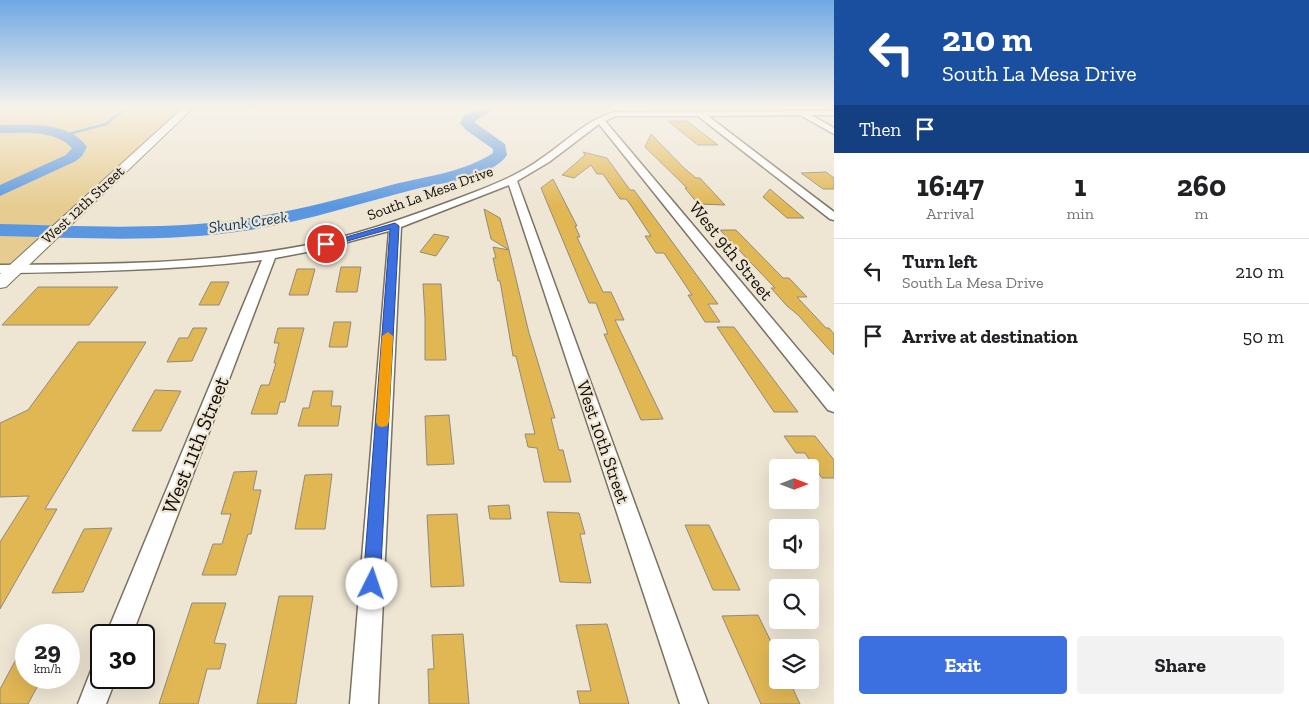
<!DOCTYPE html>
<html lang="en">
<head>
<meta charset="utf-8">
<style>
  :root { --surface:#fff; --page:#f2f2f2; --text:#202124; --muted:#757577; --line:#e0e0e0; --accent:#3c6fe0 }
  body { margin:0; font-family:"Zilla Slab",serif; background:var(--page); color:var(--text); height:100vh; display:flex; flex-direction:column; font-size:19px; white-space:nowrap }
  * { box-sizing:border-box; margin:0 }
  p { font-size:16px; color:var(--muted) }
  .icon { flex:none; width:28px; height:28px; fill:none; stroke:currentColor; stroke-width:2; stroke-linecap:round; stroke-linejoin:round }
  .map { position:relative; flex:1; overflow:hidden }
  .details { display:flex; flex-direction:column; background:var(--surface); width:475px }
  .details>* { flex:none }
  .guide { background:#1a4fa0; color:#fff; overflow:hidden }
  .needle { width:32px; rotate:90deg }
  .buttons { position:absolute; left:769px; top:459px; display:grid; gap:10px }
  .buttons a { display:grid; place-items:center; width:50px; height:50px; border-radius:5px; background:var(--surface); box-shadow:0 5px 20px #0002; font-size:25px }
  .speed { position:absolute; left:15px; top:624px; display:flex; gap:10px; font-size:25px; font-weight:700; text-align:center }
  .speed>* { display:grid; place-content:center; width:65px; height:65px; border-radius:50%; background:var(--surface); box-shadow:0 5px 20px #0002; line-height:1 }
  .speed small { font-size:12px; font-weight:400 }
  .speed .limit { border:2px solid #111; border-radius:8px; background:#fff; color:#111 }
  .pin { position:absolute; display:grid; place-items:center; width:42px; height:42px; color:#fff; margin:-21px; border:2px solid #fff; border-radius:50%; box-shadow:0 1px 5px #0007 }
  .me { position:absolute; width:55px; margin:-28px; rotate:4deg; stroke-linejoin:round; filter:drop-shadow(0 0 4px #0008) }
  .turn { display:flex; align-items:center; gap:18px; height:105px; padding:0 25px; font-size:22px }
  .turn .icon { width:65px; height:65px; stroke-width:2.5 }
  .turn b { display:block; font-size:35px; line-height:42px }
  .then { display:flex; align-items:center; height:48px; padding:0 25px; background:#0003; gap:10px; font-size:19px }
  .eta { display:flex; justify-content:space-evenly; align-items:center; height:85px; text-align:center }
  .eta b { font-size:30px; font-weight:700; line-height:35px }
  .cta { display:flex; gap:10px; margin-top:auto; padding:10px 25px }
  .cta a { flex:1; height:58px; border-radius:5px; background:var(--accent); color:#fff; font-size:20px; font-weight:700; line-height:58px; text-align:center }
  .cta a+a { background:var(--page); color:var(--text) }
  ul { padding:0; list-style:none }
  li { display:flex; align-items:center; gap:15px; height:65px; padding:0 25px; border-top:1px solid var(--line) }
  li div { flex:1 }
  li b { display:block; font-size:19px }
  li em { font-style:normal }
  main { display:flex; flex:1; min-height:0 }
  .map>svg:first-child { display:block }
  .green { fill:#e7cc91 }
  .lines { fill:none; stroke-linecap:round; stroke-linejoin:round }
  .stream { stroke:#5a97e0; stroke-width:2.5 }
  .river { fill:#5a97e0; fill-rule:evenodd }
  .building { fill:#e1b754; stroke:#928a7a }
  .minor-casing { stroke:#7a7262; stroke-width:3 }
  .major-casing { stroke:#7a7262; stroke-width:2 }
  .minor { fill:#fff; fill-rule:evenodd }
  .major { fill:#fff; fill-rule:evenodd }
  .route { fill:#3c6fe0; stroke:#274892 }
  .slow { fill:#f59e0b }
  .labels { text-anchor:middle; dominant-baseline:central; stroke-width:4.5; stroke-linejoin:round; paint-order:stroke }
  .far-street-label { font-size:15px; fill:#110e08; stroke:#eee5d3 }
  .far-water-label { font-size:16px; font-style:italic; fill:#0b3765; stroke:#eee5d3 }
  .street-label { font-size:18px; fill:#110e08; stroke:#eee5d3 }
  .near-street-label { font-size:21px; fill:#110e08; stroke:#eee5d3 }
</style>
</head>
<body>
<main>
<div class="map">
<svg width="834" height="704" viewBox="0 0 834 704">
  <rect width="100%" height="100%" fill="#eee5d3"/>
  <path class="green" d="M 0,108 L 188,108 L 15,268 L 0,267 Z"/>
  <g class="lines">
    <path class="stream" d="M 65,135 L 106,124 L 126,108"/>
    <g class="river">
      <path d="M 480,108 L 495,108 L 474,122 L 505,144 L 507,155 C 493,177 441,183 416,189 C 361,203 307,221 250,230 C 168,243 83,238 0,236 L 0,224 C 76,226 153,230 228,221 C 285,214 340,199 395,184 C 428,176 464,172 493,153 L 493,149 L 466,130 L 460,123 L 463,116 Z"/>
      <path d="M 0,125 C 28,125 69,121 87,147 L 82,156 L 76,161 L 0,196 L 0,185 L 66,155 L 72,148 C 54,129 24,133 0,133 Z"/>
    </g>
  </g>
  <g class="building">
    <path d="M 668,121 L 687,121 L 718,145 L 698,145 Z"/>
    <path d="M 651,134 L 684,168 L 696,178 L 700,178 L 725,205 L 698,204 L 685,188 L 687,188 L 645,147 Z"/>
    <path d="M 583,152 L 607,158 L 630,190 L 634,190 L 718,304 L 708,304 L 720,322 L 705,322 L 688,295 L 692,295 L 664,253 L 656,253 L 645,236 L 651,236 L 630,204 L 626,199 L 620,199 L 603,174 L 597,174 L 591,165 L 574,178 L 562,175 L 585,155 Z"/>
    <path d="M 826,172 L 834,178 L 834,189 L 823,189 L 801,173 Z"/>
    <path d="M 553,179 L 577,226 L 575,226 L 580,237 L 577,237 L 603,292 L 611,292 L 624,320 L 615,320 L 663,419 L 641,420 L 604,334 L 608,334 L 596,303 L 589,303 L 541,188 Z"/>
    <path d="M 770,189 L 804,218 L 787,218 L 763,197 Z"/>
    <path d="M 484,209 L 500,218 L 509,250 L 491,239 Z"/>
    <path d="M 720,230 L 736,230 L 783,278 L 789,278 L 807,297 L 797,297 L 826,328 L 829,328 L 834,334 L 834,355 L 798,315 L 787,306 L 771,288 L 775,288 Z"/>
    <path d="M 434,234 L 449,237 L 436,256 L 420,252 Z"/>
    <path d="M 493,247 L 509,250 L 529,333 L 555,418 L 551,418 L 559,450 L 563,450 L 571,482 L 544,482 L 537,448 L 528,447 L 525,434 L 535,434 L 516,356 L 513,356 L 500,281 L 498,281 L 493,258 L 496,258 Z"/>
    <path d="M 341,267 L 361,267 L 357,292 L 336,292 Z"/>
    <path d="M 297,269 L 315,269 L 308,295 L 289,295 Z"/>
    <path d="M 211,282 L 229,282 L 219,305 L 199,305 Z"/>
    <path d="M 423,284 L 441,284 L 446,360 L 425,360 L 425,317 Z"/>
    <path d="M 38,287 L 118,287 L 89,325 L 2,325 Z"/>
    <path d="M 334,322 L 351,322 L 347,347 L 329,347 Z"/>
    <path d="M 717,327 L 734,327 L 798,412 L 774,412 Z"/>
    <path d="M 193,328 L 207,328 L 192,361 L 167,362 L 179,338 L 188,338 Z"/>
    <path d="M 278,328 L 304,328 L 285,402 L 280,402 L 277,414 L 251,414 L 261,385 L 269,385 L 276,363 L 274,363 L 279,343 L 274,343 Z"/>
    <path d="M 78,342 L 146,342 L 45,509 L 57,509 L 0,609 L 0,542 L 29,496 L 0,497 L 0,423 L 28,410 Z"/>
    <path d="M 155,390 L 181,391 L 161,431 L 132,431 Z"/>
    <path d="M 313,391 L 333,391 L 331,406 L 341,406 L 338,426 L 298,426 L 303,408 L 309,408 Z"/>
    <path d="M 449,415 L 454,464 L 427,465 L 425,416 Z"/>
    <path d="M 784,436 L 815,436 L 834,460 L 834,478 L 822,478 L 805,453 L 796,453 Z"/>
    <path d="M 257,471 L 253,490 L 261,490 L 251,534 L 248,534 L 236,575 L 202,575 L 213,544 L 222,544 L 231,514 L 221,514 L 234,472 Z"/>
    <path d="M 332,474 L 325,529 L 295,529 L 305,475 Z"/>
    <path d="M 509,505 L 511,519 L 490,519 L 488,506 Z"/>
    <path d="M 547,512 L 579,513 L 585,534 L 580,534 L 591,583 L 560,582 Z"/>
    <path d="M 457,514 L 464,586 L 431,587 L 427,515 Z"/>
    <path d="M 685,525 L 709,525 L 740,590 L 713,590 Z"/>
    <path d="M 112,528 L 83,592 L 52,593 L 84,529 Z"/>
    <path d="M 279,596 L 313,596 L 296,704 L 257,704 Z"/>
    <path d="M 192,603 L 226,603 L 214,643 L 226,644 L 220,669 L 207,669 L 198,704 L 159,704 Z"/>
    <path d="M 758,615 L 778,656 L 778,680 L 789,680 L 800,704 L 761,704 L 722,616 Z"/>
    <path d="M 607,624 L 629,704 L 580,704 L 577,691 L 591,691 L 576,625 Z"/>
    <path d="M 463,634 L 469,704 L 429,704 L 428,669 L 434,669 L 432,635 Z"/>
    <path d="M 26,641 L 26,678 L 42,678 L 28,704 L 0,704 L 0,689 Z"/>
  </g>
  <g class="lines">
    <g class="minor-casing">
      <g id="minor">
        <path d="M 834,111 L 834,115 L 811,115 L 834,128 L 834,134 L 800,115 L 708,116 L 834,212 L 834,220 L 830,219 L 698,116 L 616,116 L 605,121 L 834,392 L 834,412 L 828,410 L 599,124 L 549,162 L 517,181 L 708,704 L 680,704 L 509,185 L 401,227 L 378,704 L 350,704 L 389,231 L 317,250 L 275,258 L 132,635 L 106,635 L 262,260 C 175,270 87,272 0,273 L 0,265 C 105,264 213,265 317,243 C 371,231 423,212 475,192 C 498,183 522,173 542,158 C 566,142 587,119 615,112 Z"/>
        <path d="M 101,664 L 101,678 L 116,678 L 106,704 L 78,704 L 92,668 Z"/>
      </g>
    </g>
    <g class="major-casing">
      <path id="major" d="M 183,108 L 193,108 L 6,287 L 0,288 L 0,274 Z"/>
    </g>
    <use href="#minor" class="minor"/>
    <use href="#major" class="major"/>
  </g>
  <linearGradient id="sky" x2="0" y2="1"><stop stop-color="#6fa8e5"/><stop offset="0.52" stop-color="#f7f3eb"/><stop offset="1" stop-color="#f7f3eb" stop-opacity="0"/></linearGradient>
  <rect width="834" height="206" fill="url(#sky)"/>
  <path class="route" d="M 395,223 L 399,226 L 380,584 L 378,590 L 372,593 L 366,590 L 363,584 L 390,229 L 326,247 L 322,244 Z"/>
  <path class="slow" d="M 388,332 L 393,336 L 389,422 L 387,426 L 382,427 L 378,426 L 376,422 L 382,336 Z"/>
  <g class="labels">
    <g class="far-street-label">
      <text transform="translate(430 193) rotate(-20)">South La Mesa Drive</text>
      <text transform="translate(83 205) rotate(-43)">West 12th Street</text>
    </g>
    <g class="far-water-label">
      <text transform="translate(248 222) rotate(-8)">Skunk Creek</text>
    </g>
    <g class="street-label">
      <text transform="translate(731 251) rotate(51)">West 9th Street</text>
      <text transform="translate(603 442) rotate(71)">West 10th Street</text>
    </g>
    <g class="near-street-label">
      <text transform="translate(195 445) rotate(-68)">West 11th Street</text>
    </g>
  </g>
</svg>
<div class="buttons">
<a><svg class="needle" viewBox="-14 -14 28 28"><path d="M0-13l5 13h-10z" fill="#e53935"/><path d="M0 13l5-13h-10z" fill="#757577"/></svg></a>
<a><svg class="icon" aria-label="sound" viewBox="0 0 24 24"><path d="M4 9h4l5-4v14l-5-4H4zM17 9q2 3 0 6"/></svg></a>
<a><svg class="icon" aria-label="search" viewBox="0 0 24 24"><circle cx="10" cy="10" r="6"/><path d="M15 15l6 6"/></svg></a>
<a><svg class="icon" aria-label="layers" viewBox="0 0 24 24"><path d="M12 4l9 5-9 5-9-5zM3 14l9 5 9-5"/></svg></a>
</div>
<div class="speed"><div>29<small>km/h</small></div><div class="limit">30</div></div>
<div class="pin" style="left:326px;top:244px;background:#d93025"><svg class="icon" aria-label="arrive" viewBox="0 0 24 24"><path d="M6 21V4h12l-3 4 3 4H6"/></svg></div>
<svg class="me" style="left:372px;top:584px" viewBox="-20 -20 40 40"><circle r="19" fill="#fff"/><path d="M0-13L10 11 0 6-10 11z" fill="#3c6fe0"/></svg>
</div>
<section class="details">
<div class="guide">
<div class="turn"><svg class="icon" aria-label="left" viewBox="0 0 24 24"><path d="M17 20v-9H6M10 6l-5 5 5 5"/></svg><div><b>210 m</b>South La Mesa Drive</div></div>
<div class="then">Then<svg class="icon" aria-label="arrive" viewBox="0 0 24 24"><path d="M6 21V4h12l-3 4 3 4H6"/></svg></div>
</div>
<div class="eta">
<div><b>16:47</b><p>Arrival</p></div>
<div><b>1</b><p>min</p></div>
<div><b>260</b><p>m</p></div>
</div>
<ul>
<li><svg class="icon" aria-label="left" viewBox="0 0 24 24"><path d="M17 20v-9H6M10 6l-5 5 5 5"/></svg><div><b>Turn left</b><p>South La Mesa Drive</p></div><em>210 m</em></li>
<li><svg class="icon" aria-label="arrive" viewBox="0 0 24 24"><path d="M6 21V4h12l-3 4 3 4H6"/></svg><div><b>Arrive at destination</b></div><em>50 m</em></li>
</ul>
<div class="cta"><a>Exit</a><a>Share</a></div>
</section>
</main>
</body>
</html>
